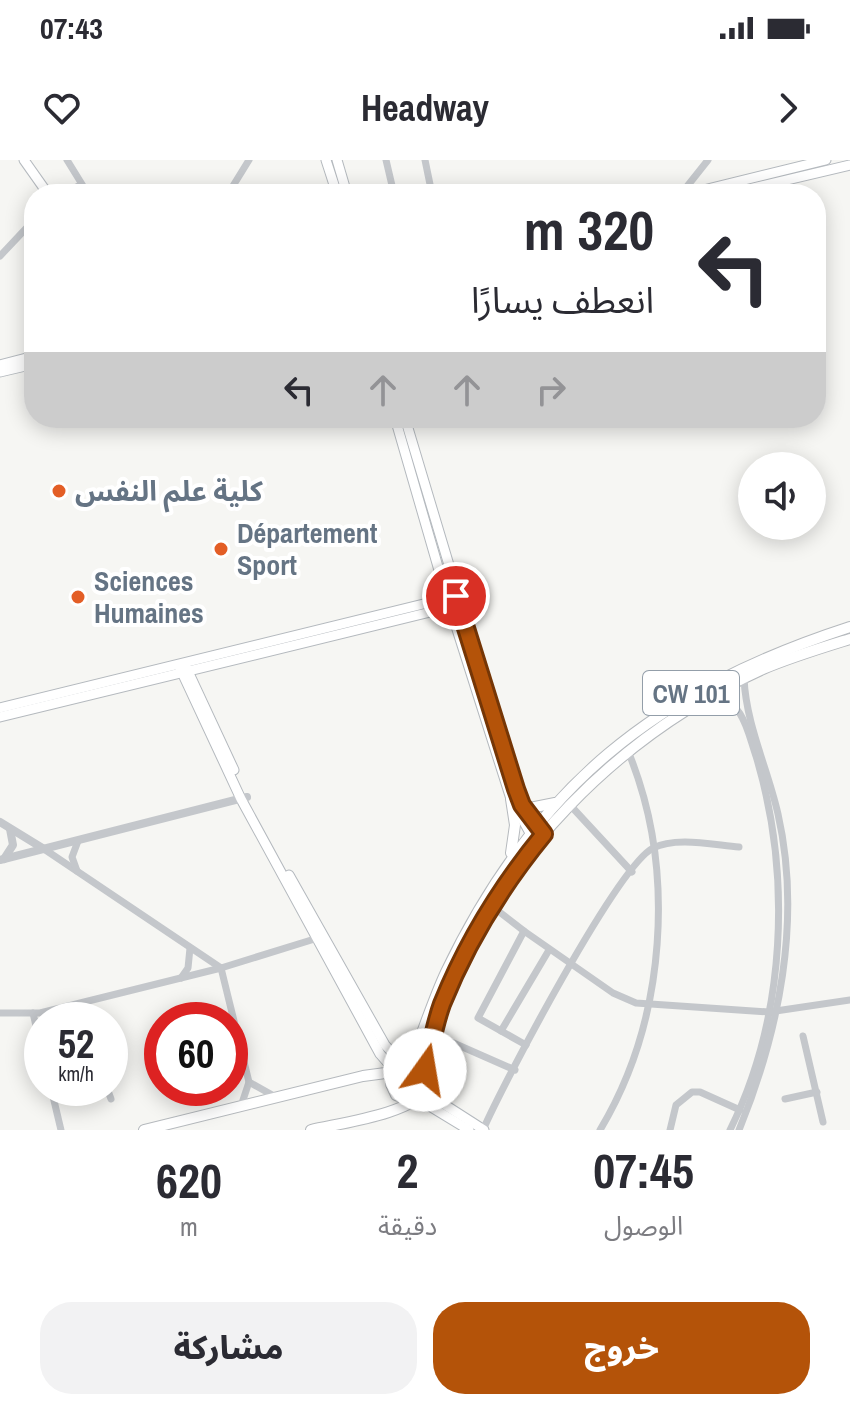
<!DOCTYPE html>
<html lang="ar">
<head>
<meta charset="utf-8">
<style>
  :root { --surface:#fff; --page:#f2f2f3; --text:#2b2b33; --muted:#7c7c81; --accent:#b45309 }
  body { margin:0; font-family:"Archivo Narrow","Noto Sans Arabic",sans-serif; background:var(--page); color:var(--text); direction:rtl; height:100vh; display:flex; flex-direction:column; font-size:30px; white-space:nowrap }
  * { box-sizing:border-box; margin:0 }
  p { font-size:26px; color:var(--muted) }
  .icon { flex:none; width:44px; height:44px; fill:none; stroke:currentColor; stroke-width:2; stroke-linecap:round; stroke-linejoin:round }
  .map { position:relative; height:970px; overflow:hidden; direction:ltr }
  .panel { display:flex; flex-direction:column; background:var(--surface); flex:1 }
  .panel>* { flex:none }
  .guide { position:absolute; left:24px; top:24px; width:802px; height:244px; border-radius:32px; box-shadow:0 4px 20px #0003; direction:rtl; background:#fff; color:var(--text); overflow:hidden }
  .controls { position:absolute; left:738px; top:292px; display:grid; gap:16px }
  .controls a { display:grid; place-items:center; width:88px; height:88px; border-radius:50%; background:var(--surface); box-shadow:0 4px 20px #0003; font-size:40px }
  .speed { position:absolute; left:24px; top:842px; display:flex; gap:16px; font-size:40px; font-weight:700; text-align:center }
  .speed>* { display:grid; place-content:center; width:104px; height:104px; border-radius:50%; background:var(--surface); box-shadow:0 4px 20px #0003; line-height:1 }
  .speed small { font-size:20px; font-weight:400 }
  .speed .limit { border:12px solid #d22; background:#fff; color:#111 }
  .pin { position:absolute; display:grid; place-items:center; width:68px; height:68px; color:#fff; margin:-34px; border:4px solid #fff; border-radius:50%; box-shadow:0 2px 8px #0007 }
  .me { position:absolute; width:88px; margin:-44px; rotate:13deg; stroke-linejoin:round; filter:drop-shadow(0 0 6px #0008) }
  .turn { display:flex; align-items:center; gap:28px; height:168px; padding:0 40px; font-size:36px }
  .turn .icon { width:104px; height:104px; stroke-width:2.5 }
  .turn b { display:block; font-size:56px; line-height:68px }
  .lanes { display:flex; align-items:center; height:76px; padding:0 40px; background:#0003; justify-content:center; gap:40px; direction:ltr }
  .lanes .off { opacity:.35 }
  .eta { display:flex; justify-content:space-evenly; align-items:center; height:136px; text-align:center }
  .eta b { font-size:48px; font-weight:800; line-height:56px }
  .primary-button { display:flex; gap:16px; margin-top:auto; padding:16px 40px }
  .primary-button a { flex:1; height:92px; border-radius:32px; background:var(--accent); color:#fff; font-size:32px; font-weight:800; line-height:92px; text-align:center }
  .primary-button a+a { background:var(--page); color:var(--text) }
  .status { display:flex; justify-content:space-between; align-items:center; height:56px; padding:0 40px; background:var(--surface); direction:ltr }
  .status svg { height:22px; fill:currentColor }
  header { display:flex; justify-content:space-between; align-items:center; height:104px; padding:0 40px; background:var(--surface); font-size:36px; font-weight:800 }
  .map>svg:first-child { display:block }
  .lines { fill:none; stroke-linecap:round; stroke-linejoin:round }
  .secondary-casing { stroke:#b4b9be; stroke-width:11 }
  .primary-casing { stroke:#b5b9bd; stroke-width:12 }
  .minor { stroke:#c4c7cb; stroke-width:7 }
  .tertiary { stroke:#c4c7cb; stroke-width:8 }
  .secondary { stroke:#fff; stroke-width:9 }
  .primary { stroke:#fff; stroke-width:10 }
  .route-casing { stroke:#753606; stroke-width:20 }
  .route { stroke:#b45309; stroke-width:14 }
  .poi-dot { fill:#e35e26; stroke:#fff; stroke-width:3 }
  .labels { text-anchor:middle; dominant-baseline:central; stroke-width:8; stroke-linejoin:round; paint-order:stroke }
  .shield { fill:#fff; stroke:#939ea9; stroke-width:2 }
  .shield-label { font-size:26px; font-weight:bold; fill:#657484 }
  .poi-label { font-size:28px; font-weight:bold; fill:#657484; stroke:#fff; text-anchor:start }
</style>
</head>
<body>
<div class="status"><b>07:43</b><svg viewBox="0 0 49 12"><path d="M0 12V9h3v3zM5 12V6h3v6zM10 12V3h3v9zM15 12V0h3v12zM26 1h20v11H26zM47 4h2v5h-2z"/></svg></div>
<header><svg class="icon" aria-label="forward" viewBox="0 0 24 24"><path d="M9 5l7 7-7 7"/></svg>Headway<svg class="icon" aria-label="heart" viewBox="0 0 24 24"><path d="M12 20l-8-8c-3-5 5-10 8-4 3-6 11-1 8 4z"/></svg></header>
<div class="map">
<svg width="850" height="970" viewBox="0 0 850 970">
  <rect width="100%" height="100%" fill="#f6f6f3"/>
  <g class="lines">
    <g class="secondary-casing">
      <g id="secondary">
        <path d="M 24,0 L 48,34"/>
        <path d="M 326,0 L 337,34"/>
        <path d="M 337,0 L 347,34"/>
        <path d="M 687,34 L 826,0"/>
        <path d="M 728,34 L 850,5"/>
        <path d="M 0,205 L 34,196"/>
        <path d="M 0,212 L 34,204"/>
        <path d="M 395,258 L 447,438 L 511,639 L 534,680"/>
        <path d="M 405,258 L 516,629 L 522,645 L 542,671"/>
        <path d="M 179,506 L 241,639 L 380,894 L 394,910"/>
        <path d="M 186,507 L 234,610"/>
        <path d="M 0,548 L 456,436"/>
        <path d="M 0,557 L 459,445"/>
        <path d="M 289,715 L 385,885 L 403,904"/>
        <path d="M 428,928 L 445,945 L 484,970"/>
        <path d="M 418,939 L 469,970"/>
      </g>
    </g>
    <g class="primary-casing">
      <g id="primary">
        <path d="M 525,649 L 555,643"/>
        <path d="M 511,693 L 515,665 L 511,639"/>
        <path d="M 410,903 C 423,873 432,842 446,812 C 535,626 656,530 850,467"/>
        <path d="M 425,910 C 431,888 434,866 442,845 C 498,696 619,574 763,509 C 791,497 821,488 850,479"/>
        <path d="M 144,970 L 363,916 L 393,912"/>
        <path d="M 311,970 C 340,963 413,954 428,928 C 430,914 424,905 410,903 L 394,910 L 391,924 L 396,935 L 413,941"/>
      </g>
    </g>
    <g class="minor">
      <path d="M 67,0 L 88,34"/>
      <path d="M 386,0 L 394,34"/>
      <path d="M 425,0 L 432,34"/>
      <path d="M 64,34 L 80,25"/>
      <path d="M 228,34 L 249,0"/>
      <path d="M 681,34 L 708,0"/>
      <path d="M 0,96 L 34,60"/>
      <path d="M 714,535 C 744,543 747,570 756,596 C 792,716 786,857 730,970"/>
      <path d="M 570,645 L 632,712"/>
      <path d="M 44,689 L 221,808 L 249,922 L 241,946"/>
      <path d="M 77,711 L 72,697 L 78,681"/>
      <path d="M 493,747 L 524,771"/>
      <path d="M 181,818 L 188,808 L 190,788"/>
      <path d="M 0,853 L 40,853 L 221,808 L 321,777"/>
      <path d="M 33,853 L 42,892"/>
      <path d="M 501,871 L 549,790"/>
      <path d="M 433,874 L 515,910"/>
      <path d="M 803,876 L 823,962"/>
      <path d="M 526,885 L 478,858 L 524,771 L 613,833 L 636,843 L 769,852 L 850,840"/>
      <path d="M 249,922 L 274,936"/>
      <path d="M 51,928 L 61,970"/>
      <path d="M 107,928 L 111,939"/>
      <path d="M 785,939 L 817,932"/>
      <path d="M 483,970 C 503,924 617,707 653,688 C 676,676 714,685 739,687"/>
      <path d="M 600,970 C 666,860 677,710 628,591"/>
      <path d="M 670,970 L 676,945 L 692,932 L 700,932 L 740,950"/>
      <path d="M 739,970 C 779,872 802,760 778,654 C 768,609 746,565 744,518"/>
    </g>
    <g class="tertiary">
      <path d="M 0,662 L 44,689"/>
      <path d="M 4,699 L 13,685 L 10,669"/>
      <path d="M 0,700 L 247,637"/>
    </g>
    <use href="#secondary" class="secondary"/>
    <use href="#primary" class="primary"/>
  </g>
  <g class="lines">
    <g class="route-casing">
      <path id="route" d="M 425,910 C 431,888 434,866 442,844 C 466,784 503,724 544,674 L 522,645 L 516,629 L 456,436"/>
    </g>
    <use href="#route" class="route"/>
  </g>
  <g class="poi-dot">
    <circle cx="59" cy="331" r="8"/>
    <circle cx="221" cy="389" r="8"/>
    <circle cx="78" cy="437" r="8"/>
  </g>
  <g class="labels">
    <rect class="shield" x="643" y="511" width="96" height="44" rx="6"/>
    <g class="shield-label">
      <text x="691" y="533">CW 101</text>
    </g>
    <g class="poi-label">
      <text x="75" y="331">كلية علم النفس</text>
      <text x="237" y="373">Département<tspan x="237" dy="32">Sport</tspan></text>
      <text x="94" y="421">Sciences<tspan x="94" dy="32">Humaines</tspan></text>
    </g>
  </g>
</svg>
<div class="controls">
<a><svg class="icon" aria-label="sound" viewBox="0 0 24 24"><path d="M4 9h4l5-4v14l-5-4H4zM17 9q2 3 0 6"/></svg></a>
</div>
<div class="speed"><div>52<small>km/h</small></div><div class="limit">60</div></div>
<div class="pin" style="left:456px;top:436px;background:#d93025"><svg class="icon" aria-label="arrive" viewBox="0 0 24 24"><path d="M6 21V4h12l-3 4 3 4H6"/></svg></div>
<svg class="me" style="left:425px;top:910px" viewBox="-20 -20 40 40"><circle r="19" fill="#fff"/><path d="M0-13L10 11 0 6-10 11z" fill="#b45309"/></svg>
<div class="guide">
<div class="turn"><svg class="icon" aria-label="left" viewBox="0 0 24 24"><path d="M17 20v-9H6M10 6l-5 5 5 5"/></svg><div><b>320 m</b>انعطف يسارًا</div></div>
<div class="lanes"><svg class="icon" aria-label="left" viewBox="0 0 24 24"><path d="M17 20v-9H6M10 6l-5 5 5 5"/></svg><svg class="icon off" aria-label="ahead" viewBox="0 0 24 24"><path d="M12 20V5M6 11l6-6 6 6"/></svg><svg class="icon off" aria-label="ahead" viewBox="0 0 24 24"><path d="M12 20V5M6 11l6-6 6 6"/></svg><svg class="icon off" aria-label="right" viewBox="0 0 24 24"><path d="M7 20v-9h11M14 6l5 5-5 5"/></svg></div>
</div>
</div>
<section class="panel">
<div class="eta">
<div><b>07:45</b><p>الوصول</p></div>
<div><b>2</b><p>دقيقة</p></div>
<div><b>620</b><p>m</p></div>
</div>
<div class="primary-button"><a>خروج</a><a>مشاركة</a></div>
</section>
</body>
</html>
